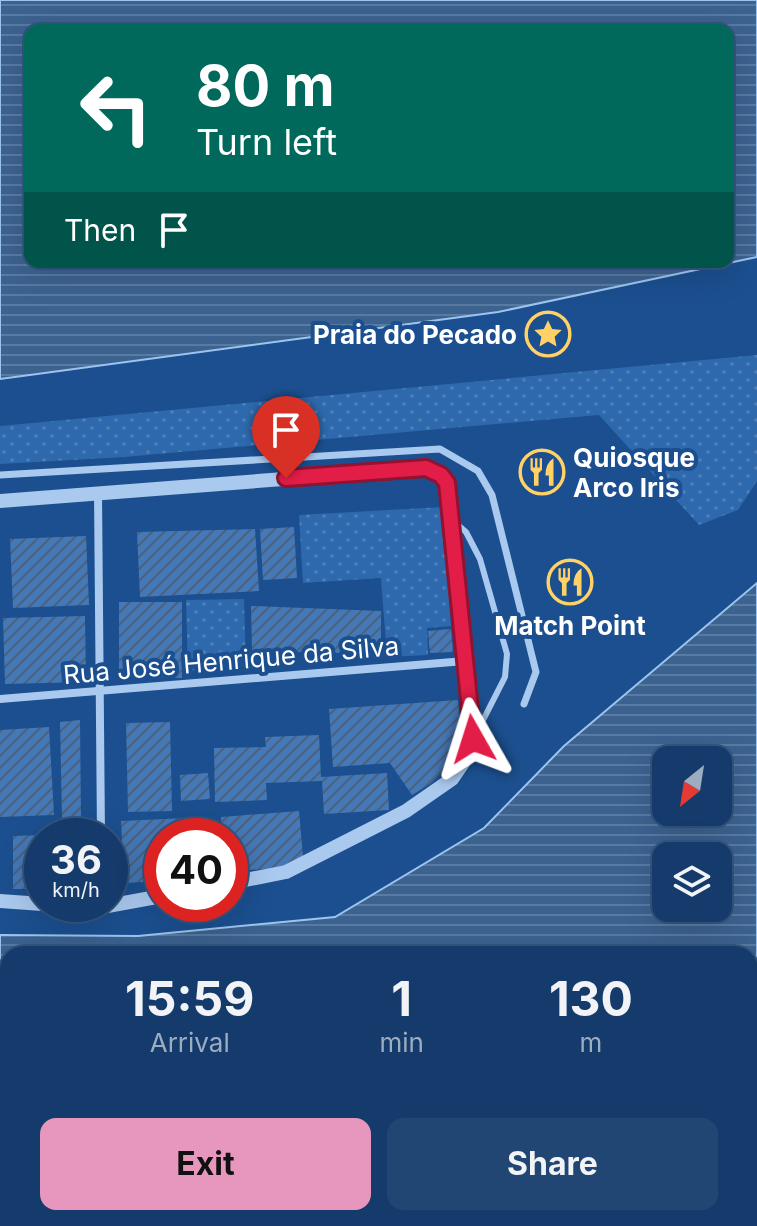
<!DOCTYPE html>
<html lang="en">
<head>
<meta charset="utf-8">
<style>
  :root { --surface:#143b6b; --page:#214673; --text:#f1f3f6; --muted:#9dadc1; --line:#33557e; --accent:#e797bd }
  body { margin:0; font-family:Inter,sans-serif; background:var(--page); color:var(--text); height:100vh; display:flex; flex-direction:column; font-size:30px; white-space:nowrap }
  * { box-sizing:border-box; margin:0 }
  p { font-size:26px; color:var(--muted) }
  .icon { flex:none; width:44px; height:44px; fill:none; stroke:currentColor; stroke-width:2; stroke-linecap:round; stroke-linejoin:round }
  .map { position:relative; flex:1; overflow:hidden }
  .panel { position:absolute; left:0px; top:946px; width:758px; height:280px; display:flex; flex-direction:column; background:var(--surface); border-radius:24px 24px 0 0; box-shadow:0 8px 32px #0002,0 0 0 2px var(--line) }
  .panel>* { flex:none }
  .banner { position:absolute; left:24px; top:24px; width:710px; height:244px; border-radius:16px; box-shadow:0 8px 32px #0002,0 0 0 2px var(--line); background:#00695c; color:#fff; overflow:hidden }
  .needle { width:52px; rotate:210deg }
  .buttons { position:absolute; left:652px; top:746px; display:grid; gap:16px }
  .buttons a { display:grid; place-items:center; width:80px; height:80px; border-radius:16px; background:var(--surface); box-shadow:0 8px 32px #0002,0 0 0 2px var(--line); font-size:40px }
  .speed { position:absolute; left:24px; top:818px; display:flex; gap:16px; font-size:40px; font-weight:700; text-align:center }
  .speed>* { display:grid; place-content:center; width:104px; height:104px; border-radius:50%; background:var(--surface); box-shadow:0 8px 32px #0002,0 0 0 2px var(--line); line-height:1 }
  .speed small { font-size:20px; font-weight:400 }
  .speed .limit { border:12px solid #d22; background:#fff; color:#111 }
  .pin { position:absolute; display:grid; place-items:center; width:68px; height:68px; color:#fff; margin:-82px -34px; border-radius:50% 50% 50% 0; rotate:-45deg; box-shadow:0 0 8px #0007 }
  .pin .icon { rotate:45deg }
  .me { position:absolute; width:88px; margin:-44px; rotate:354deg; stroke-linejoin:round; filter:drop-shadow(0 0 6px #0008) }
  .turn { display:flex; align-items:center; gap:28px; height:168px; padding:0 40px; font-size:36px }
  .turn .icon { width:104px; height:104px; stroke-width:2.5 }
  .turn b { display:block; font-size:56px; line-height:68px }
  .then { display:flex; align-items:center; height:76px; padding:0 40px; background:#0003; gap:16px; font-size:30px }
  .eta { display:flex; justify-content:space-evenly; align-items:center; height:136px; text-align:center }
  .eta b { font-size:48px; font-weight:700; line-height:56px }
  .cta { display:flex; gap:16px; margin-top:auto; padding:16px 40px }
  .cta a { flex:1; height:92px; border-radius:16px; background:var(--accent); color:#111; font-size:32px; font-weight:700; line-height:92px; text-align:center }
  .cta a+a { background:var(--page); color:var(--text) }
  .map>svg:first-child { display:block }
  .grass { fill:url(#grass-dots) }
  .water { fill:url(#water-rules); stroke:#9cc4f0; stroke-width:2; fill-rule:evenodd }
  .building { fill:url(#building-hatch) }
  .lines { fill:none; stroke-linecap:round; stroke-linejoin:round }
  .service { stroke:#a9c9ee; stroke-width:6 }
  .pedestrian { stroke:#a9c9ee; stroke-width:7 }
  .minor { stroke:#a9c9ee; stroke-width:8 }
  .tertiary { stroke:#a9c9ee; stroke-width:14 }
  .route-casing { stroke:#92132f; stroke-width:20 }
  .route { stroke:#e11d48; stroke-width:14 }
  .labels { text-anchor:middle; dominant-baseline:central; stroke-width:8; stroke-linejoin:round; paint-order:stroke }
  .poi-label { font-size:26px; font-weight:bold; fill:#fff; stroke:#1b4f8f; text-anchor:end }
  .street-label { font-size:26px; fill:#fff; stroke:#1b4f8f }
</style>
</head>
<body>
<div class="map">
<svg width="757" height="1226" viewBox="0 0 757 1226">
  <defs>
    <pattern id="grass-dots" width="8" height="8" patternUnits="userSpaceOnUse" patternTransform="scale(2)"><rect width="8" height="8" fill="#2e69ad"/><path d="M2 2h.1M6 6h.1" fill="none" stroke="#4d80b9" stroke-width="1.8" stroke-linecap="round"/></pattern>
    <pattern id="water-rules" width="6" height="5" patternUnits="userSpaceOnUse" patternTransform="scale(2)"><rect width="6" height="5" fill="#3c6290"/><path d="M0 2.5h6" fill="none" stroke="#597aa1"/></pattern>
    <pattern id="building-hatch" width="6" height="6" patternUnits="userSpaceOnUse" patternTransform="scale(2)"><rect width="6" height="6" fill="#4478b7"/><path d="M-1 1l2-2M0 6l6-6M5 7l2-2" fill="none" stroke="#486282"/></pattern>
  </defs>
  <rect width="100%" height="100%" fill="#1b4f8f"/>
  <g class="grass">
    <path d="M 757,355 L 757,481 L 738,510 L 699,525 L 599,415 L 124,457 L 0,464 L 0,426 Z"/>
    <path d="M 443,507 L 451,626 L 427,628 L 428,655 L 387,657 L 381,578 L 303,583 L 299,515 Z"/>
    <path d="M 244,599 L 246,670 L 188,671 L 186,600 Z"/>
  </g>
  <g class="water">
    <path d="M 0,0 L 757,0 L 757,257 L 498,312 L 0,379 ZM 30,30 L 728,30 L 728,262 L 30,262 Z"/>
    <path d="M 757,583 L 757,1226 L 0,1226 L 0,935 L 138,936 L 335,917 L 484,828 L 564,746 ZM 666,760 L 718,760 L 718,812 L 666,812 ZM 666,856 L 718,856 L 718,908 L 666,908 ZM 8,954 L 750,954 L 750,1218 L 8,1218 Z"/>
  </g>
  <g class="building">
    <path d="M 294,527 L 297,578 L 263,580 L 260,529 Z"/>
    <path d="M 255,529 L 259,591 L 140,597 L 137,532 Z"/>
    <path d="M 86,536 L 89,605 L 13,608 L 10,539 Z"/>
    <path d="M 119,602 L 182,602 L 182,678 L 119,677 Z"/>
    <path d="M 251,606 L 381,611 L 381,654 L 252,651 Z"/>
    <path d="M 85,616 L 86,682 L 5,684 L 3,618 Z"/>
    <path d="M 451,629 L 453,652 L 430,653 L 428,631 Z"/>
    <path d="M 458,700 L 462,751 L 430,784 L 412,795 L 390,763 L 333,767 L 329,709 Z"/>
    <path d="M 80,720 L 81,818 L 62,818 L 60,722 Z"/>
    <path d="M 170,722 L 172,811 L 128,812 L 126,723 Z"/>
    <path d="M 49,727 L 54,815 L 0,817 L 0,730 Z"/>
    <path d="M 319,735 L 321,777 L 387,773 L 389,810 L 324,814 L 322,781 L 266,783 L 267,800 L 215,802 L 214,748 L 266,747 L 265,737 Z"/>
    <path d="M 208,773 L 210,799 L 181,801 L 180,775 Z"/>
    <path d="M 299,811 L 303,857 L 284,868 L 230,871 L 230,836 L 222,836 L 221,817 Z"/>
    <path d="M 208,817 L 209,836 L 162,836 L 162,881 L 124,883 L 121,821 Z"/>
    <path d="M 42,835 L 42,889 L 13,889 L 13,836 Z"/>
  </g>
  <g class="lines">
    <path class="service" d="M 452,520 L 466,532 L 480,559 L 507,654 L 505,677 L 475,736"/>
    <path class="pedestrian" d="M 0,475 L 440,449 L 478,471 L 492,495 L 536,672 L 524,704"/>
    <g class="minor">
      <path d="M 98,493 L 101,836"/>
      <path d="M 0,699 L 465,661"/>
    </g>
    <g class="tertiary">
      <path d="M 0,501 L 426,468 L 441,475 L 447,483 L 473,739 L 465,760 L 452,779 L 406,811 L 286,872 L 230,883"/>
      <path d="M 0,901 L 42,904"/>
      <path d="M 46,904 L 102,907 L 162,896"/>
    </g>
  </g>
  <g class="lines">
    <g class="route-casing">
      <path id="route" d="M 286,478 L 426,468 L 441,475 L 447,483 L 473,739"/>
    </g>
    <use href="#route" class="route"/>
  </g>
  <defs>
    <g id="sight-ring" transform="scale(2.3)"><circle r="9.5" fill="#1b4f8f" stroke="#ffd166" stroke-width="1.5"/><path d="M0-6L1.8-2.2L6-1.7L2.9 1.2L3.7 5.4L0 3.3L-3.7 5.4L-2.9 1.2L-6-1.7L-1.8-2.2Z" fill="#ffd166"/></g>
    <g id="restaurant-ring" transform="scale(2.3)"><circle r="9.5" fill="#1b4f8f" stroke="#ffd166" stroke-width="1.5"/><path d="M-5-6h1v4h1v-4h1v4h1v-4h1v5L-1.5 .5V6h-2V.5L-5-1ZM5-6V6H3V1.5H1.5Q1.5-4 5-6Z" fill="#ffd166"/></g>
  </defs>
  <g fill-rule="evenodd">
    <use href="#sight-ring" x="548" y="334"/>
    <use href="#restaurant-ring" x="542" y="472"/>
    <use href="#restaurant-ring" x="570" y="582"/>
  </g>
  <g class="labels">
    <g class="poi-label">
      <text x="517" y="334">Praia do Pecado</text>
      <text x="573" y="457" text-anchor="start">Quiosque<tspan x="573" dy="30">Arco Iris</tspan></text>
      <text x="570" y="625" text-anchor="middle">Match Point</text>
    </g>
    <g class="street-label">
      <text transform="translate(231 660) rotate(-5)">Rua José Henrique da Silva</text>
    </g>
  </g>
</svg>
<div class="buttons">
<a><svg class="needle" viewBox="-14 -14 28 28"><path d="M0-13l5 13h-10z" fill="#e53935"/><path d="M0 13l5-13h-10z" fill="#9dadc1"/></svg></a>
<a><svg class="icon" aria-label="layers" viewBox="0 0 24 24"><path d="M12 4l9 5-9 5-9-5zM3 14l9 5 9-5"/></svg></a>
</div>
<div class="speed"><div>36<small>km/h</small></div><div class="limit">40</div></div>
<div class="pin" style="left:286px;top:478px;background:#d93025"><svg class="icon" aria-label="arrive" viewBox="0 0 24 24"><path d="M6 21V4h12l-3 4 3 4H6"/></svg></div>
<svg class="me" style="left:473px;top:739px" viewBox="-20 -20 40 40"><path d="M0-17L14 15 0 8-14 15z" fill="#e11d48" stroke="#fff" stroke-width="4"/></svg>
<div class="banner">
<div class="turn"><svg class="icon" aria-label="left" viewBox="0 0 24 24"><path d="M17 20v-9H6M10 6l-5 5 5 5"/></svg><div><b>80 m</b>Turn left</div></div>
<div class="then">Then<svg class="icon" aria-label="arrive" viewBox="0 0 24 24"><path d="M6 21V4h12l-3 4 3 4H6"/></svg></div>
</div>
<section class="panel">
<div class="eta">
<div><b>15:59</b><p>Arrival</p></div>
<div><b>1</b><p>min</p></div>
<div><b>130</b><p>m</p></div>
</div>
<div class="cta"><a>Exit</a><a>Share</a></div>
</section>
</div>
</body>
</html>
